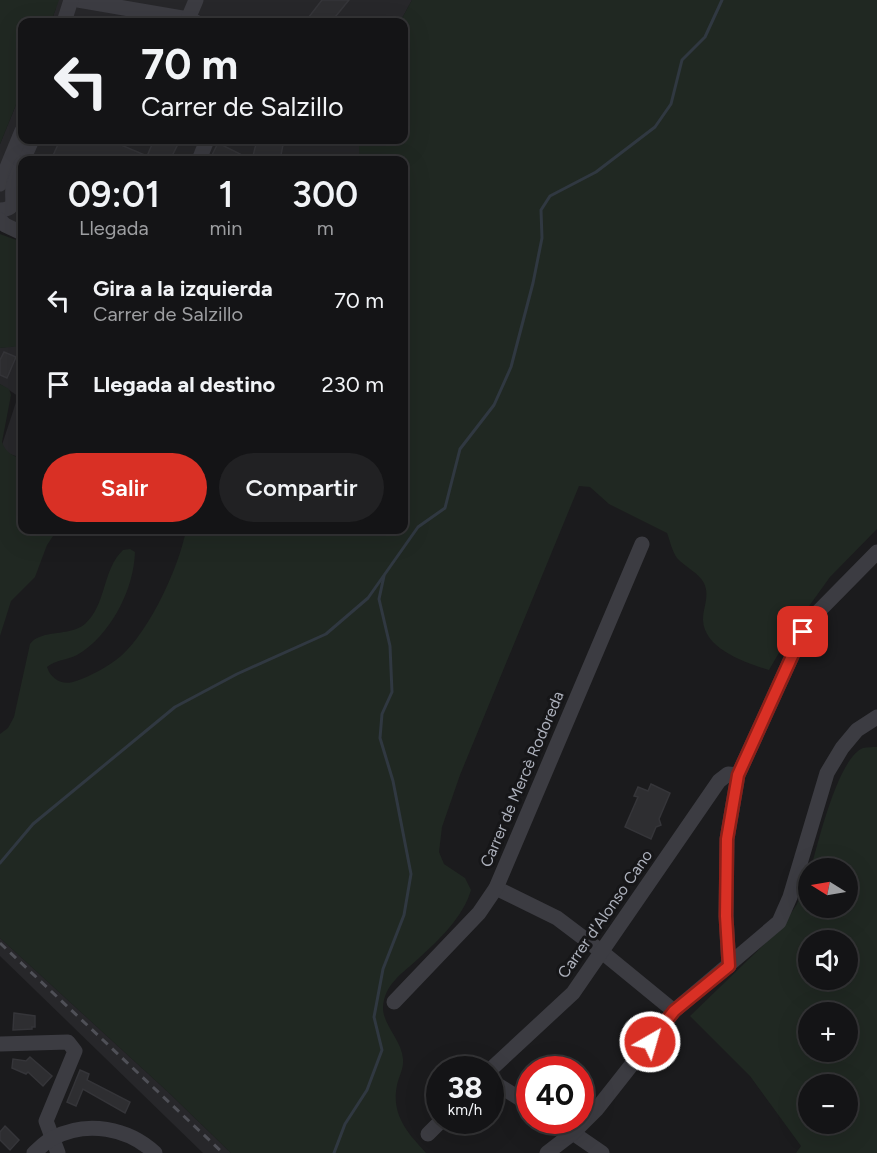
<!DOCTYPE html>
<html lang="es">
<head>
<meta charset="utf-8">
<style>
  :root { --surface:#141416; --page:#212123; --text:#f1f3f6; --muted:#9d9ea1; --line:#333335; --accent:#d93025 }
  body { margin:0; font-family:Figtree,sans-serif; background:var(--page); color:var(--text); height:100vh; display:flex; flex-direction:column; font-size:22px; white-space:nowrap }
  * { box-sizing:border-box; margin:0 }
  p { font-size:20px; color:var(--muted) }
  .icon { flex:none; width:33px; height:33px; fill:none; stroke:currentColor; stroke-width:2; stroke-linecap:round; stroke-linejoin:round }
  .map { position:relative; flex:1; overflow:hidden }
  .drawer { position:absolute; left:18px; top:156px; width:390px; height:378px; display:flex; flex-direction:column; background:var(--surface); border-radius:12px; box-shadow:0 6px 24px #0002,0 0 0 2px var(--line) }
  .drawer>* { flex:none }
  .guide { position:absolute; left:18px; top:18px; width:390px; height:126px; border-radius:12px; box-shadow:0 6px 24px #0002,0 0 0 2px var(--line); background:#141416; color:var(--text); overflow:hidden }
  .needle { width:39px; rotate:281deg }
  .tools { position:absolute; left:798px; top:858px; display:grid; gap:12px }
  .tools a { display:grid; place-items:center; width:60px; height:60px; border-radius:50%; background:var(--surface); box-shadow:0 6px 24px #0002,0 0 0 2px var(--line); font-size:30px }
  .speed { position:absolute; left:426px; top:1056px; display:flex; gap:12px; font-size:30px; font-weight:700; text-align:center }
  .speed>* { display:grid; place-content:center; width:78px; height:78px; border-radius:50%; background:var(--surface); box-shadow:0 6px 24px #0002,0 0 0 2px var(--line); line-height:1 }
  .speed small { font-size:15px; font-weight:400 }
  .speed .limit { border:9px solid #d22; background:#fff; color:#111 }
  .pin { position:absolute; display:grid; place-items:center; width:51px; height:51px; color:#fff; margin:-26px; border-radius:12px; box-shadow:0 3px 9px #0006 }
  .me { position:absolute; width:66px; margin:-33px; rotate:38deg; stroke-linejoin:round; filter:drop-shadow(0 0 4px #0008) }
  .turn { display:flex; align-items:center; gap:21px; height:126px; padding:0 24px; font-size:27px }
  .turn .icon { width:78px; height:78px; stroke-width:2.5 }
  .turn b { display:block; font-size:42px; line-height:51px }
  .eta { display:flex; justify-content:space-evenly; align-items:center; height:102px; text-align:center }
  .eta b { font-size:36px; font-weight:600; line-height:42px }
  .cta { display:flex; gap:12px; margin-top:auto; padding:12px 24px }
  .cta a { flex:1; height:69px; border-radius:36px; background:var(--accent); color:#fff; font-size:24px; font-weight:600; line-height:69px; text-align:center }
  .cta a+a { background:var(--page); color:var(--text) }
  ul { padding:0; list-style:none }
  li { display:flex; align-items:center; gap:18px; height:84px; padding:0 24px }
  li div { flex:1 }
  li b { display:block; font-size:22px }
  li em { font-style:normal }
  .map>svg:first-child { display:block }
  .built { fill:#27272a }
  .green { fill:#202822; fill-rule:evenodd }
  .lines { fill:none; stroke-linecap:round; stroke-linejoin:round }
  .stream { stroke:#303841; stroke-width:3 }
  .building { fill:#2e2e31; stroke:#353539; stroke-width:1.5 }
  .minor { stroke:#3c3c42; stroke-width:15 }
  .rail { stroke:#4f5057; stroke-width:3; stroke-dasharray:8 6; stroke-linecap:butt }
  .route-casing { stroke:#8d1f18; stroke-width:15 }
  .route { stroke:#d93025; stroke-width:10 }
  .labels { text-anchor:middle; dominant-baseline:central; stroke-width:6; stroke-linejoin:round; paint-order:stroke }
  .street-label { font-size:16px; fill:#adb1bc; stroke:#161618 }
</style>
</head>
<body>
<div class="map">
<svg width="877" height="1153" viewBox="0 0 877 1153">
  <rect width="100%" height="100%" fill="#1b1b1d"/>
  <g class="built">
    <path d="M 36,0 L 412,0 L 400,22 L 51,22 L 56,8 Z"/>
    <path d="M 22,90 L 22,140 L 359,140 L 359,160 L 22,160 L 22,238 L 0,229 L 0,144 Z"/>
    <path d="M 14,346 L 22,346 L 22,458 L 0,451 L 18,396 L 0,384 L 0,348 Z"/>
    <path d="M 0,938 L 167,1091 L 231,1153 L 203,1153 L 0,956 Z"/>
  </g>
  <g class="green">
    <path d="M 0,0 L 59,0 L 51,22 L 22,22 L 22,90 L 0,144 Z"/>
    <path d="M 412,0 L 877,0 L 877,529 L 830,577 L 794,627 L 769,670 C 746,663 704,649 703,620 C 703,607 710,596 704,583 C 699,573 685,567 677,558 C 672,551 670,541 667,533 L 609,504 L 590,487 L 579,486 L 460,775 L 442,827 L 439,852 L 444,864 L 465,878 L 471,890 C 463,917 440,939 419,958 C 403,973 384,984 383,1008 C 383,1025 402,1041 403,1059 C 404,1068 399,1076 397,1085 C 391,1115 407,1132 426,1153 L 231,1153 L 167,1091 L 0,938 L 0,734 L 8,728 L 14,717 L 30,644 C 41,629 69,637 85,624 C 107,604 102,570 123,550 L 130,549 L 135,552 C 134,590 110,636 77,655 C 67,660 55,660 47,667 C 51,680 64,686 76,681 C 91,676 109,666 121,656 C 150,630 179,567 186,530 L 404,530 L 404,160 L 359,160 L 359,140 L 404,140 L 404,22 L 400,22 Z"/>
    <path d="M 0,234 L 22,242 L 22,346 L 0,348 Z"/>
    <path d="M 0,384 L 9,389 L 11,395 L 2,442 C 5,452 13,456 22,459 L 22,530 L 57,530 L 47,545 L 35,577 L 11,601 L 0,636 Z"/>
    <path d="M 877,747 L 877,1153 L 796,1153 L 801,1146 L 750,1076 L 690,1016 L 783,926 L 797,904 L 808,876 L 808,908 L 848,908 L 848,868 L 811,868 C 818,843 838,758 863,748 C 867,747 873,747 877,747 ZM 808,940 L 848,940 L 848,980 L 808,980 ZM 808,1012 L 848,1012 L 848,1052 L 808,1052 ZM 808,1084 L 848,1084 L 848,1124 L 808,1124 Z"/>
  </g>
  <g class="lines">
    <g class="stream">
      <path d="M 0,863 L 33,824 L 175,707 L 237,674 L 326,634 L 368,598 L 418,527 L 445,508 L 460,449 L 494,405 L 511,367 L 533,283 L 542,238 L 541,210 L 550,196 L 596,172 L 655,127 L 671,104 L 682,60 L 705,37 L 722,0"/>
      <path d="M 334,1153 L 345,1124 L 367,1090 L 382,1050 L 374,1017 L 383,969 L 404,915 L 411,874 L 393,781 L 380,738 L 382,714 L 392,692 L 390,646 L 379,599 L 384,576"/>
    </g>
  </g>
  <g class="building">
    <path d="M 322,0 L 349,0 L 331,22 L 305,22 Z"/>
    <path d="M 60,140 L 114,140 L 114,142 L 147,156 L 154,140 L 180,140 L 170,160 L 51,160 Z"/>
    <path d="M 257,140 L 284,140 L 280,160 L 214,160 L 210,159 L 218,143 L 252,160 Z"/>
    <path d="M 4,352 L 16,357 L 7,378 L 0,375 L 0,360 Z"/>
    <path d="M 651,784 L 670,793 L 659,819 L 661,825 L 656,827 L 651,839 L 625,827 L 638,797 L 634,796 L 638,787 L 648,791 Z"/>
    <path d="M 14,1013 L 35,1016 L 35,1027 L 32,1027 L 32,1029 L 13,1030 Z"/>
    <path d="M 30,1057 L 52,1076 L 43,1086 L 28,1072 L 26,1074 L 12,1068 L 13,1059 L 26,1061 Z"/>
    <path d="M 80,1070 L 89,1074 L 87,1080 L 130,1102 L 125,1113 L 83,1089 L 76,1106 L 67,1102 Z"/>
    <path d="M 5,1126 L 19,1140 L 10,1150 L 0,1140 L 0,1132 Z"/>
  </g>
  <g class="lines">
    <g class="minor">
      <path d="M 78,0 L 188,19 L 196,22"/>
      <path d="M 188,19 L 196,0"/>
      <path d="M 64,22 L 71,0"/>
      <path d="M 23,160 L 32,140"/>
      <path d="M 199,160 L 207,140"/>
      <path d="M 0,184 L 22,131"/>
      <path d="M 0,210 C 18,209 11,199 13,188 C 15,179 19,171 22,163"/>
      <path d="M 0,220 L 5,225 L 22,233"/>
      <path d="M 496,888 L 557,918 L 602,952 L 674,1011"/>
      <path d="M 729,966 L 726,916 L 727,839 L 738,775 L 803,632 L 815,615 L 877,552"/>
      <path d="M 394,1002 L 479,913 L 496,888 L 642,544"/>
      <path d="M 0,1044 L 68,1042 L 75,1051 L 46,1121 L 58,1153"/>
      <path d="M 490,1070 L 573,993 L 719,781 L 728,774 L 738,775"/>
      <path d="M 490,1080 L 530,1105"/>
      <path d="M 554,1120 L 602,1153"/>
      <path d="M 428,1134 L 442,1120"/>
      <path d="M 34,1153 C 40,1148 46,1141 53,1138 C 87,1120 128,1128 155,1153"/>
      <path d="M 547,1153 L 573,1133 L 596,1110 L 674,1011 L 779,922 L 790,897 L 827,773 L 842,748 L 857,730 L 877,717"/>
    </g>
    <path class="rail" d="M 0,943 L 223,1153"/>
  </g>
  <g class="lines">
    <g class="route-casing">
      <path id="route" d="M 650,1042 L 674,1011 L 729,966 L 726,916 L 727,839 L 738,775 L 803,632"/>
    </g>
    <use href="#route" class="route"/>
  </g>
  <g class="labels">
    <g class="street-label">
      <text transform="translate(522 779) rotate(-67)">Carrer de Mercè Rodoreda</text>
      <text transform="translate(605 914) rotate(-55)">Carrer d'Alonso Cano</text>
    </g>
  </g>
</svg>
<div class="tools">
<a><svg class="needle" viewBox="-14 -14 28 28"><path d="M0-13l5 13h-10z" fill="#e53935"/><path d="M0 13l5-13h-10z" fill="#9d9ea1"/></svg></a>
<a><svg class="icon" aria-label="sound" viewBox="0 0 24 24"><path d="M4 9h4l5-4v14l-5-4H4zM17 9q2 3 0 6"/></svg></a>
<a>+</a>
<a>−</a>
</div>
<div class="speed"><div>38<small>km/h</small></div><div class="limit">40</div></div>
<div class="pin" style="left:803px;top:632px;background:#d93025"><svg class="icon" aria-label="arrive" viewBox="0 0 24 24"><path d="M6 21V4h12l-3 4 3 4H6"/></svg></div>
<svg class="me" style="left:650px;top:1042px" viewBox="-20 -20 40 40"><circle r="17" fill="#d93025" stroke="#fff" stroke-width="3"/><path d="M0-11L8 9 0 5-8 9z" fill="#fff"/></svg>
<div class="guide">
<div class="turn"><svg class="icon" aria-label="left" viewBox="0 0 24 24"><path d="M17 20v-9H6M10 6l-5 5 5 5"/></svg><div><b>70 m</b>Carrer de Salzillo</div></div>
</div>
<section class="drawer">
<div class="eta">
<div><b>09:01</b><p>Llegada</p></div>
<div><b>1</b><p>min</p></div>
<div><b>300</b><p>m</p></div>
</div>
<ul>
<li><svg class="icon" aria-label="left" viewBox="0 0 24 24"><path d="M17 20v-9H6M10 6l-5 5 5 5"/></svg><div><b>Gira a la izquierda</b><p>Carrer de Salzillo</p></div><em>70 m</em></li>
<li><svg class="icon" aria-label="arrive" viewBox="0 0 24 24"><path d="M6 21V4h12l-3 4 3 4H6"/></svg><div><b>Llegada al destino</b></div><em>230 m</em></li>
</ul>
<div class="cta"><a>Salir</a><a>Compartir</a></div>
</section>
</div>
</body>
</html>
